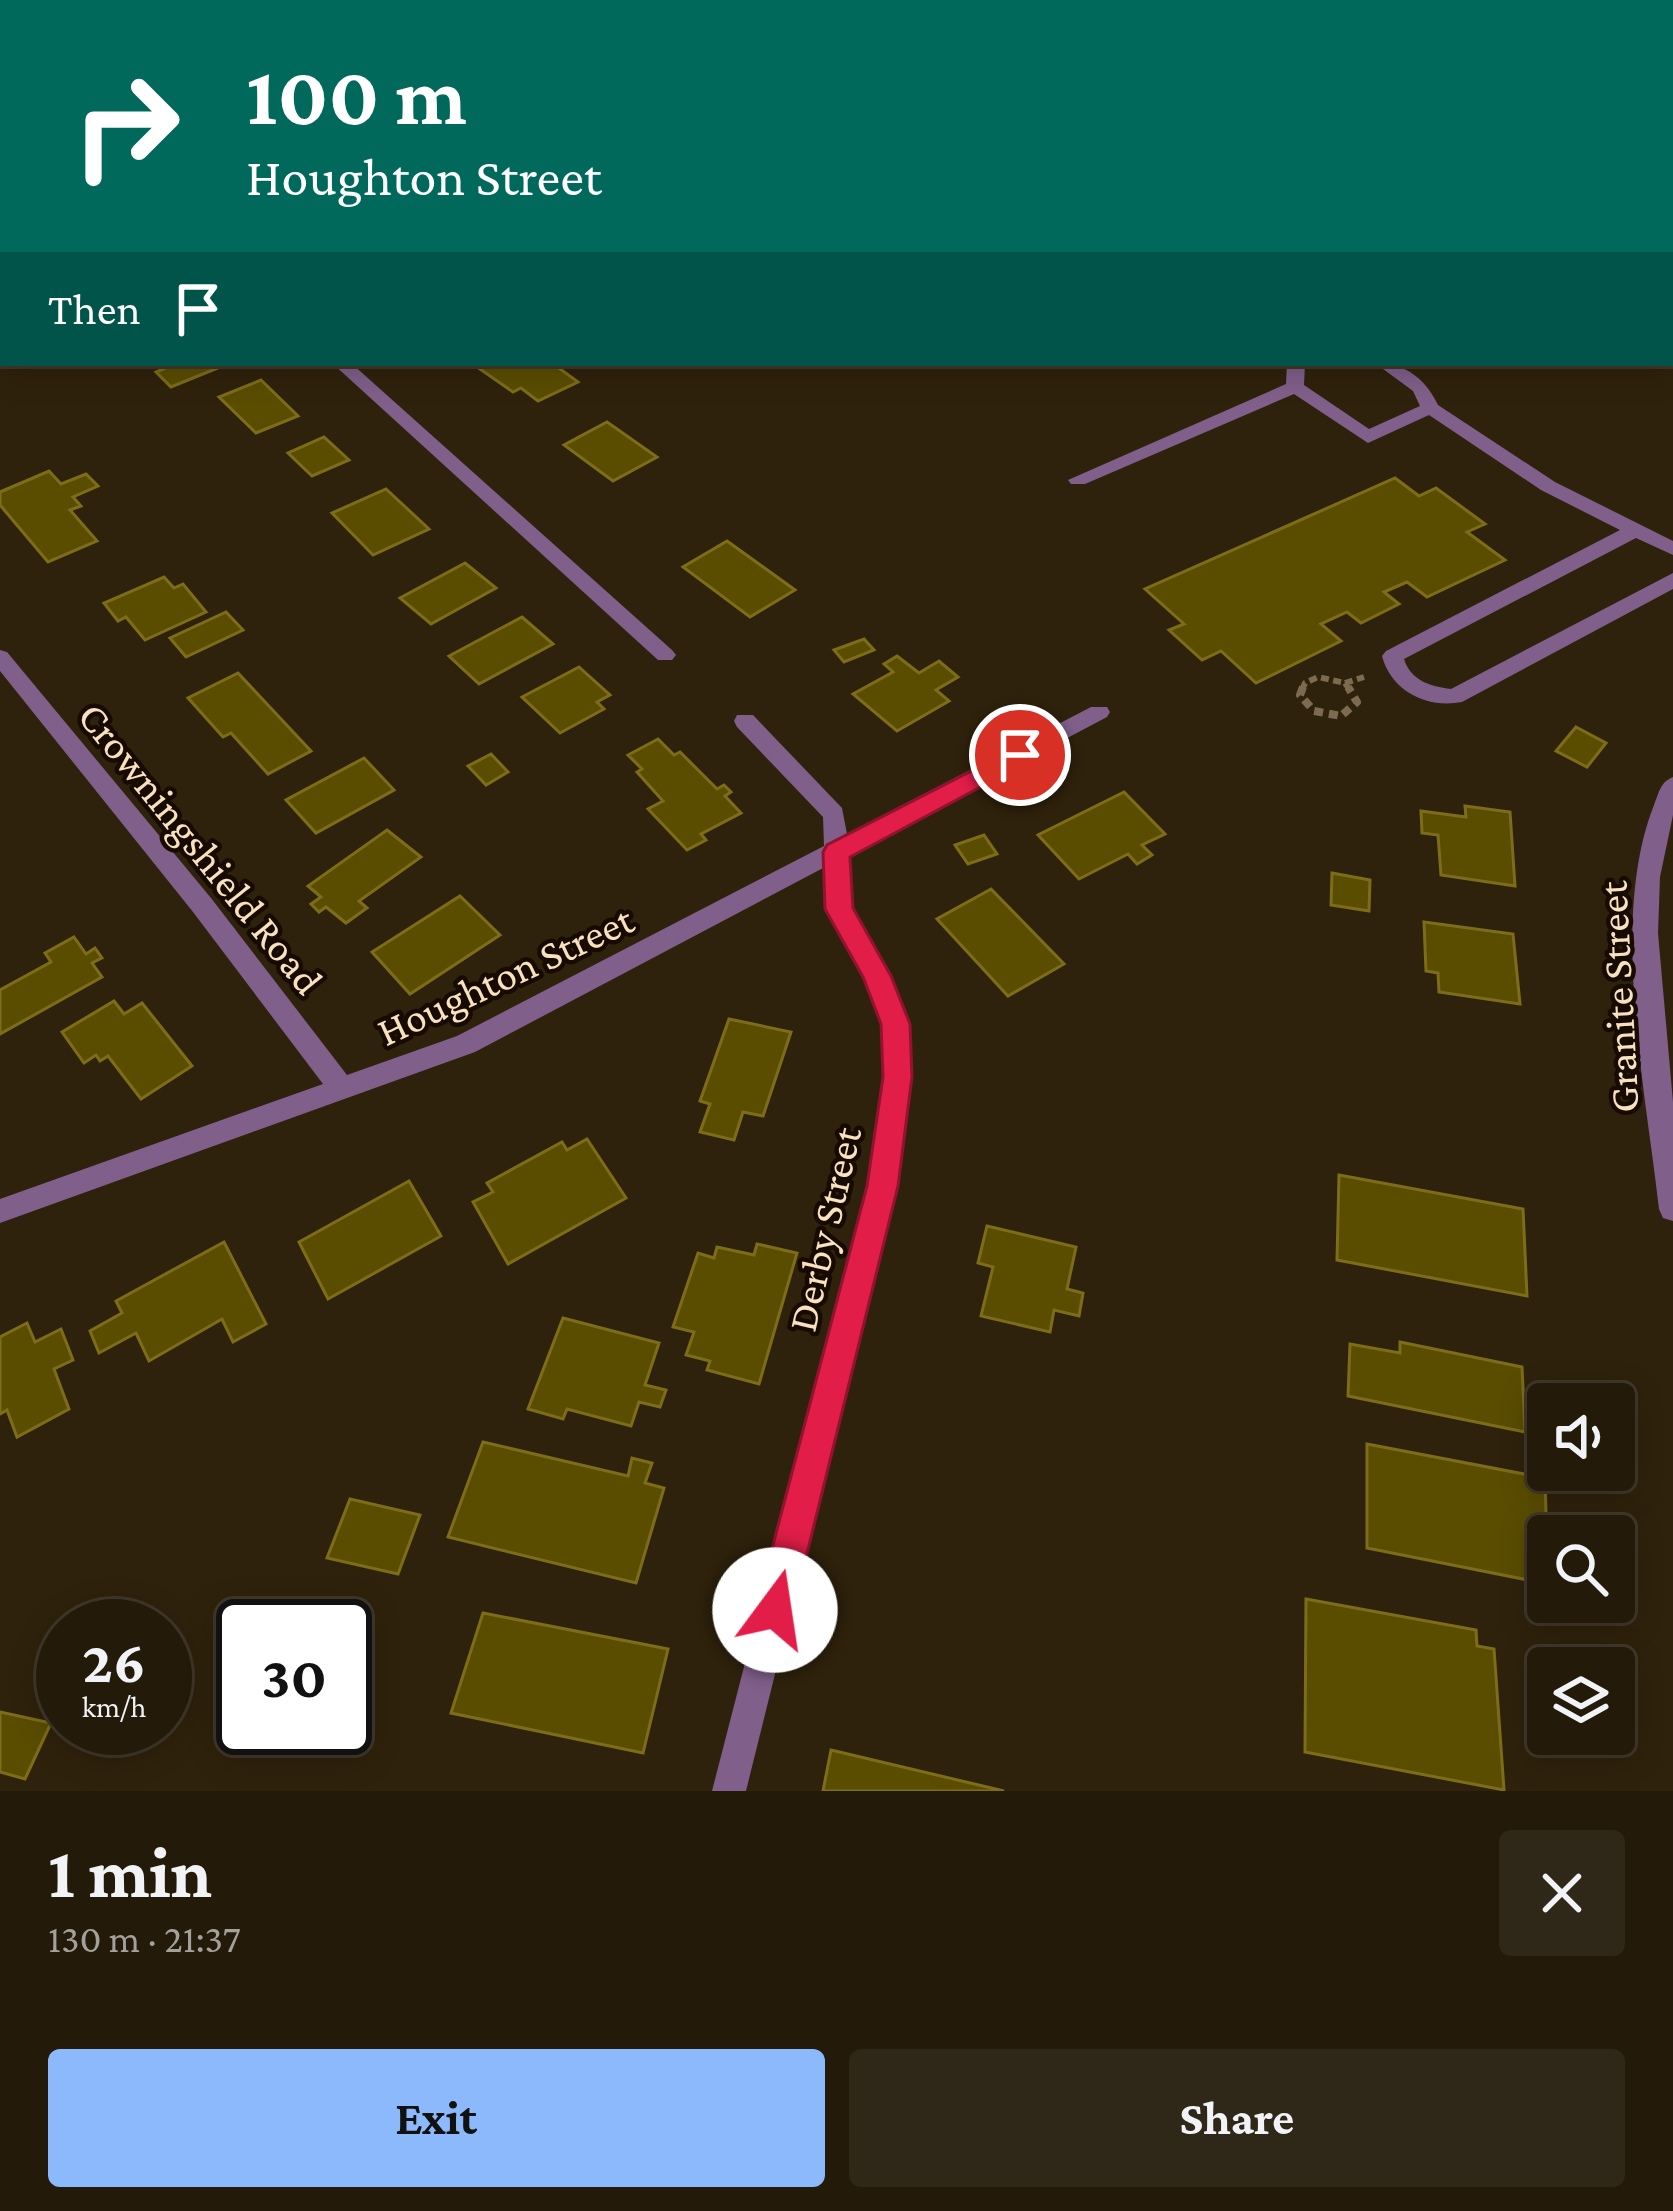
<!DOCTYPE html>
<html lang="en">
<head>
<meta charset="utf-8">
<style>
  :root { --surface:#231a09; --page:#2f2717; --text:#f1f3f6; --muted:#a3a19c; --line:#40382a; --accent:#8cb9fc }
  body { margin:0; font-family:"Crimson Pro",serif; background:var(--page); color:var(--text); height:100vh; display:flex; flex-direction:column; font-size:45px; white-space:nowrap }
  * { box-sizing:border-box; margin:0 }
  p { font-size:39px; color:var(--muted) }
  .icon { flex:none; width:66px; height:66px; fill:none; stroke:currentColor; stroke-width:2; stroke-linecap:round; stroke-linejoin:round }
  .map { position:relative; height:1791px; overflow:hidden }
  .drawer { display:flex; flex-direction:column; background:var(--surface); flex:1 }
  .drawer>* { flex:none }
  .top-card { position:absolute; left:0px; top:0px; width:1674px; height:366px; box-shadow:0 6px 30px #0003,0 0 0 3px var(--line); background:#00695c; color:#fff; overflow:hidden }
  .buttons { position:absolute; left:1527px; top:1383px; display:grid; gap:24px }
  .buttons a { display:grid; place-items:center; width:108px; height:108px; border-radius:12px; background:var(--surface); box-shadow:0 6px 30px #0003,0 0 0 3px var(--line); font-size:60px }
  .speed { position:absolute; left:36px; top:1599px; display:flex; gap:24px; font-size:60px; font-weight:700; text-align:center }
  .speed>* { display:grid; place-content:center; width:156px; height:156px; border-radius:50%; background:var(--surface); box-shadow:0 6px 30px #0003,0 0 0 3px var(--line); line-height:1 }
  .speed small { font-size:30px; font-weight:400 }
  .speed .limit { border:6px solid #111; border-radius:18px; background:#fff; color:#111 }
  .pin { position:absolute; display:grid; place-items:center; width:102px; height:102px; color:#fff; margin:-51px; border:6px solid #fff; border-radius:50%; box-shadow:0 3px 12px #0007 }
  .me { position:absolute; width:132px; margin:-66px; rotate:14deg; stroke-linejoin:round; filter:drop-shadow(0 0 9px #0008) }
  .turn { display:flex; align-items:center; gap:42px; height:252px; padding:0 48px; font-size:54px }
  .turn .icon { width:156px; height:156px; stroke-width:2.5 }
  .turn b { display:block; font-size:84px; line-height:102px }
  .then { display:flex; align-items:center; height:114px; padding:0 48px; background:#0003; gap:24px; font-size:45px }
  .round { display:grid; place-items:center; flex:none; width:126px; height:126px; border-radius:12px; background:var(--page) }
  .overview { display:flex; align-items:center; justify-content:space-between; height:204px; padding:0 48px }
  h1 { font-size:72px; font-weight:700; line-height:90px }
  .cta { display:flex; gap:24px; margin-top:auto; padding:24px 48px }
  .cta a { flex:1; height:138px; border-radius:12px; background:var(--accent); color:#111; font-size:48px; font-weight:700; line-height:138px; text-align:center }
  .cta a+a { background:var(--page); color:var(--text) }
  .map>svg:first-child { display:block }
  .green { fill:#68272c }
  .building { fill:#5a4d00; stroke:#7d6d18; stroke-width:3 }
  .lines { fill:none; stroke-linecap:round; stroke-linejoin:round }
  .path-far2 { stroke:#7c6b50; stroke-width:4.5; stroke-dasharray:6 4.5; stroke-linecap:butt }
  .path-far1 { stroke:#7c6b50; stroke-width:6; stroke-dasharray:8 4.5; stroke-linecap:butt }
  .path { stroke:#7c6b50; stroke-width:8; stroke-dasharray:9 6; stroke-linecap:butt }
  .service { fill:#805f8a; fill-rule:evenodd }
  .minor { fill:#805f8a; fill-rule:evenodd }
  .tertiary { fill:#805f8a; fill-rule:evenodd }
  .route { fill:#e11d48; stroke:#92132f; stroke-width:3 }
  .labels { text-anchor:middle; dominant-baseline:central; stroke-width:9; stroke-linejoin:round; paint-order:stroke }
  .street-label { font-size:42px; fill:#f8e1bf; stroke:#170b00 }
</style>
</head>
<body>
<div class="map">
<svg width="1673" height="1791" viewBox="0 0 1673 1791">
  <rect width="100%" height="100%" fill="#2f220c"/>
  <path class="green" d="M 430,0 L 1673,0 L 1673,64 L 1671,3 Z"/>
  <g class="building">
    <path d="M 177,363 L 230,363 L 171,387 L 156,372 Z"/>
    <path d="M 493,363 L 552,363 L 578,382 L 538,401 L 521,388 L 513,392 L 480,369 Z"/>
    <path d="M 261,380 L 298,416 L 256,433 L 219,397 Z"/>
    <path d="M 607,422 L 657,457 L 613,481 L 564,445 Z"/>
    <path d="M 324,437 L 349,460 L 312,476 L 288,453 Z"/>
    <path d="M 49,471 L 61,484 L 86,474 L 98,486 L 73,497 L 81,506 L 70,510 L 97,541 L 48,562 L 0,505 L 0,492 Z"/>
    <path d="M 1395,478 L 1419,496 L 1436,488 L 1485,524 L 1467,532 L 1505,560 L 1427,597 L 1407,582 L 1384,592 L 1399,604 L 1361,623 L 1347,612 L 1321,624 L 1341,641 L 1256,683 L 1221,651 L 1202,660 L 1169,630 L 1184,624 L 1145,589 Z"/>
    <path d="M 386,489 L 429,529 L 373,555 L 332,513 Z"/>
    <path d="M 727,541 L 795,590 L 750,617 L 683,567 Z"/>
    <path d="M 465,563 L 496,588 L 431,624 L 400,598 Z"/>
    <path d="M 164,577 L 174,588 L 183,584 L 206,612 L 145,640 L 126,617 L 118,621 L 104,603 Z"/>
    <path d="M 226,612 L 243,630 L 186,657 L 170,638 Z"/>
    <path d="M 522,617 L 553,644 L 479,684 L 449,656 Z"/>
    <path d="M 864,639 L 874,650 L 844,662 L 834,650 Z"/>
    <path d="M 897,656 L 919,673 L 939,661 L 958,677 L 936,690 L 949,701 L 897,731 L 853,694 L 893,672 L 884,664 Z"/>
    <path d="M 579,667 L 610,695 L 597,702 L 604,709 L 560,733 L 522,697 Z"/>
    <path d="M 238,673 L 311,751 L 268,774 L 231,733 L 223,737 L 188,698 Z"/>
    <path d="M 1576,727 L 1606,743 L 1587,767 L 1556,751 Z"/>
    <path d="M 658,739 L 674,755 L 680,752 L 717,789 L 724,785 L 731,792 L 725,796 L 741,813 L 701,834 L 706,840 L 687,850 L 648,809 L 663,801 L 637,772 L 642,769 L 628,755 Z"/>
    <path d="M 491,754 L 508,772 L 486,785 L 468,766 Z"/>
    <path d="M 364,758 L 394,790 L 316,833 L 286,800 Z"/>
    <path d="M 1124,792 L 1165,834 L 1142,845 L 1152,855 L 1137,864 L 1128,854 L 1079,879 L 1038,835 Z"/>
    <path d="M 1465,806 L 1510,812 L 1515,886 L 1441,875 L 1438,835 L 1422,833 L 1421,811 L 1466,817 Z"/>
    <path d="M 387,830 L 421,857 L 359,901 L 367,908 L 346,923 L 326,907 L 319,912 L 311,904 L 321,897 L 308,886 Z"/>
    <path d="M 984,835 L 997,854 L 968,864 L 955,845 Z"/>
    <path d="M 1332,873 L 1370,880 L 1369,911 L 1331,905 Z"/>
    <path d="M 991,889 L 1064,964 L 1008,996 L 937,919 Z"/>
    <path d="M 460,896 L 500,935 L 410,994 L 372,952 Z"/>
    <path d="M 1424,922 L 1513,934 L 1520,1004 L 1439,992 L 1438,973 L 1426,971 Z"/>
    <path d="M 74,937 L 86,954 L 95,948 L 102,958 L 92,963 L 102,977 L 0,1034 L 0,990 L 51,962 L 45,953 Z"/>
    <path d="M 114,1001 L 124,1014 L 142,1003 L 192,1066 L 141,1099 L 108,1056 L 100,1061 L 96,1055 L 84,1063 L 62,1032 Z"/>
    <path d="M 729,1019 L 791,1032 L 763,1116 L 743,1112 L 734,1140 L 700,1132 L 710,1104 L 700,1101 Z"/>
    <path d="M 587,1139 L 626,1198 L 508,1264 L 473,1202 L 493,1192 L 487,1183 L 562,1142 L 567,1150 Z"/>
    <path d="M 1339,1175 L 1523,1209 L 1527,1296 L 1337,1260 Z"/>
    <path d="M 409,1181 L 441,1236 L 328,1299 L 299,1242 Z"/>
    <path d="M 987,1226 L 1076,1247 L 1067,1289 L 1083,1293 L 1079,1316 L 1054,1310 L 1050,1332 L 981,1316 L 993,1267 L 978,1263 Z"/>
    <path d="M 224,1242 L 266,1324 L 233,1342 L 222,1319 L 149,1361 L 136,1333 L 99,1353 L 90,1331 L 122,1313 L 116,1301 Z"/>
    <path d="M 757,1244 L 797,1253 L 759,1384 L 707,1370 L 710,1361 L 686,1355 L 694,1332 L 673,1327 L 698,1253 L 714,1258 L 717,1247 L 754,1255 Z"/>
    <path d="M 563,1318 L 659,1343 L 645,1385 L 666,1390 L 660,1407 L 639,1402 L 631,1426 L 567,1409 L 563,1419 L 528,1409 Z"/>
    <path d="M 27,1323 L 35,1342 L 61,1329 L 73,1360 L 54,1369 L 69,1409 L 17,1437 L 7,1410 L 0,1414 L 0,1337 Z"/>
    <path d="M 1400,1342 L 1522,1367 L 1525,1432 L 1348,1396 L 1350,1344 L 1400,1353 Z"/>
    <path d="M 483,1442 L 628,1476 L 632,1458 L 652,1463 L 645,1483 L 664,1488 L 636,1583 L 448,1537 Z"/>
    <path d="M 1367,1444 L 1545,1478 L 1548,1584 L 1367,1548 Z"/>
    <path d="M 350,1499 L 420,1515 L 398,1574 L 327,1558 Z"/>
    <path d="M 1306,1599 L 1476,1630 L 1477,1646 L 1494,1649 L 1504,1790 L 1305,1752 Z"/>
    <path d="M 483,1613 L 668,1649 L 643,1753 L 451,1713 Z"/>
    <path d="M 0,1712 L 51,1723 L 25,1779 L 0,1772 Z"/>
    <path d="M 831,1750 L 1004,1791 L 823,1791 Z"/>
  </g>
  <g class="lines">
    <path class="path-far2" d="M 1132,3 L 1140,0"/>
    <g class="path-far1">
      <path d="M 1345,683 L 1350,690"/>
      <path d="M 1345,683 L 1364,677"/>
      <path d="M 1302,690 L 1305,683 L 1318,677 L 1345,683"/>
    </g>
    <path class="path" d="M 1303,687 L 1300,695 L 1314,711 L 1341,716 L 1357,702 L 1348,687"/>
    <path class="service" d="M 1287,363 L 1305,363 L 1304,385 L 1369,429 L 1420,406 L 1413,391 L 1375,363 C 1405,363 1425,378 1438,405 L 1555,482 L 1673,541 L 1673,555 L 1636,538 L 1404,659 C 1411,681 1430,686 1451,689 L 1673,573 L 1673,589 L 1462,702 C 1427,709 1391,691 1382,656 L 1386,651 L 1620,530 L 1541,490 L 1429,415 L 1368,443 L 1294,394 L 1085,484 L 1071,484 L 1068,480 L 1286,384 Z"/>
    <g class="minor">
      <path d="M 311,0 L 327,0 L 329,3 L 313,3 Z"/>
      <rect x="0" y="76" width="3" height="10"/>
      <path d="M 3,277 L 3,287 L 0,288 L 0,278 Z"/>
      <path d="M 332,363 L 351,363 L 672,650 L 676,655 L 672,660 L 658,660 Z"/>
      <path d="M 0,650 L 7,652 L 211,898 L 347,1075 L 457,1036 L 824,846 L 823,817 L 737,727 L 734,721 L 737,715 L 753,715 L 842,808 L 847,834 L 1091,707 L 1107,707 L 1110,712 L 1107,717 L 848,854 L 851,908 L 889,975 L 908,1024 L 911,1077 L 896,1186 L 746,1791 L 712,1791 L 868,1186 L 885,1077 L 882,1024 L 865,977 L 827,909 L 825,867 L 475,1052 L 0,1223 L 0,1199 L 323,1084 L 193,912 L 0,671 Z"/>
    </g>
    <path class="tertiary" d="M 1673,777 L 1673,815 L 1660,877 L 1658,933 L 1673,1102 L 1673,1221 L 1663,1218 L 1659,1209 C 1646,1090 1609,918 1654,805 C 1659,793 1660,782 1673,777 Z"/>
  </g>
  <path class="route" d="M 1020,746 L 1033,755 L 1029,761 L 850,857 L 853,908 L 891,976 L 910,1024 L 912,1077 L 898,1186 L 793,1610 L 788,1623 L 775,1628 L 762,1623 L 756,1610 L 867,1186 L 883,1077 L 881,1024 L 863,977 L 825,909 L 823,852 L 827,845 Z"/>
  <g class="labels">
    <g class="street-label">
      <text transform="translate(201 848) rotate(51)">Crowningshield Road</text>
      <text transform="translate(505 975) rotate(-25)">Houghton Street</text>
      <text transform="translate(1618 997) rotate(-93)">Granite Street</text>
      <text transform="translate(824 1229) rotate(-77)">Derby Street</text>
    </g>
  </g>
</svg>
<div class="buttons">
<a><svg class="icon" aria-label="sound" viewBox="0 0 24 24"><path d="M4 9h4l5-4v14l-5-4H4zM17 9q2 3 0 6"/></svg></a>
<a><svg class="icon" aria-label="search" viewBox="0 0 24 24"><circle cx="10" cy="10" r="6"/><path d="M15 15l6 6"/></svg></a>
<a><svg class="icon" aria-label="layers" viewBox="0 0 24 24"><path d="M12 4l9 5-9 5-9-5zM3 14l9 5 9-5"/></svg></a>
</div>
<div class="speed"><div>26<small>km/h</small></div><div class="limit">30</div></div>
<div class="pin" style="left:1020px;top:755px;background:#d93025"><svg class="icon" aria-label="arrive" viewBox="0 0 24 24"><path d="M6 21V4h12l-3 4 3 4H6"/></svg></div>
<svg class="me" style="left:775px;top:1610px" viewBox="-20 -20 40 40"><circle r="19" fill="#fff"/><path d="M0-13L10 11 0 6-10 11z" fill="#e11d48"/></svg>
<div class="top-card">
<div class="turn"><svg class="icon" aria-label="right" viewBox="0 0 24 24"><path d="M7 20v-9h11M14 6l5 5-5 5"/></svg><div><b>100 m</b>Houghton Street</div></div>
<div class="then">Then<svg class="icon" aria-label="arrive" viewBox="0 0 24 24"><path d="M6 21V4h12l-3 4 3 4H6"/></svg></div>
</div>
</div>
<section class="drawer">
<div class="overview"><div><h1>1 min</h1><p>130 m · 21:37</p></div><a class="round"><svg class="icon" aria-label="close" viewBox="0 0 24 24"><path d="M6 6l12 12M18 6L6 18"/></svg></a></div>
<div class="cta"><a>Exit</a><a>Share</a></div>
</section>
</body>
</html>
